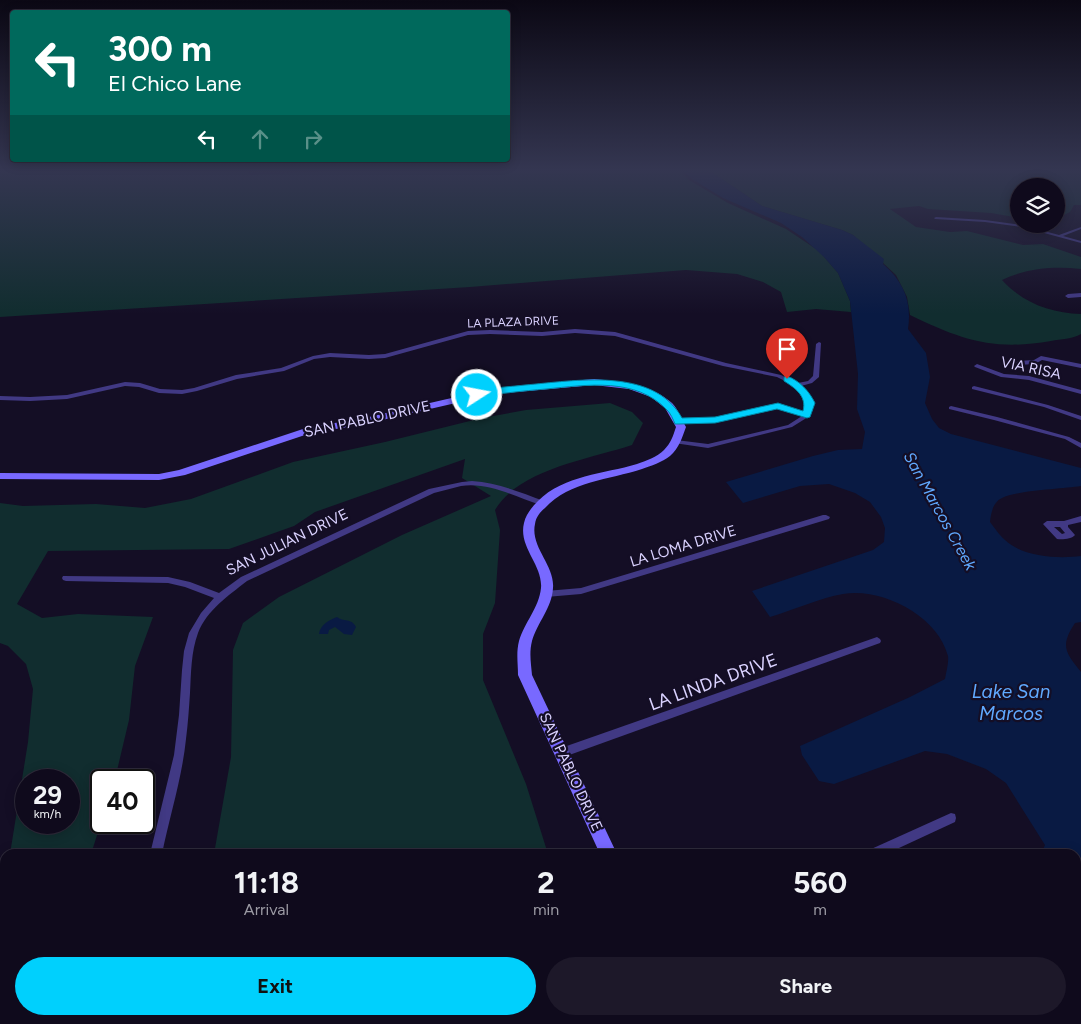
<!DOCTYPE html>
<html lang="en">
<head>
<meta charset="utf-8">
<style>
  :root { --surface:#0f0a1c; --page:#1d1829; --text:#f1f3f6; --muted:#9b9aa3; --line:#2f2b3b; --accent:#00d0fd }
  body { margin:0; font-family:Figtree,sans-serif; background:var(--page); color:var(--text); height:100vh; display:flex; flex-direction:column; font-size:19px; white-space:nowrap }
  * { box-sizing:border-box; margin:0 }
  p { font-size:16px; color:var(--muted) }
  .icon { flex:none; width:28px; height:28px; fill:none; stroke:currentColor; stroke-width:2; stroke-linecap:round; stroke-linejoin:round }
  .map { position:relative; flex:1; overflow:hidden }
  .drawer { position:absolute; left:0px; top:849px; width:1081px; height:176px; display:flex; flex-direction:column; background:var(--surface); border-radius:15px 15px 0 0; box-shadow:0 2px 12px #0003,0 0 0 1px var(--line) }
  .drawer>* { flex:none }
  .guide { position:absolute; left:10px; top:10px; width:500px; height:152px; border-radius:5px; box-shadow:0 2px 12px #0003,0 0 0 1px var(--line); background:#00695c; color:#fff; overflow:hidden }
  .fabs { position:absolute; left:1010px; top:178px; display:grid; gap:10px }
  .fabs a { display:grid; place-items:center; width:55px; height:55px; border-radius:50%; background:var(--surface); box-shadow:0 2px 12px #0003,0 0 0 1px var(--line); font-size:25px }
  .speed { position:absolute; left:15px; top:769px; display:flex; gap:10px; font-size:25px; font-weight:700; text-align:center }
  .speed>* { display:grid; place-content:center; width:65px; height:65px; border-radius:50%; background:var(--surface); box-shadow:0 2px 12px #0003,0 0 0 1px var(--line); line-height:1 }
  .speed small { font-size:12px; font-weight:400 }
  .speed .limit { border:2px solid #111; border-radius:8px; background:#fff; color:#111 }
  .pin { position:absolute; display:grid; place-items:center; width:42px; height:42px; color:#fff; margin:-51px -21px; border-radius:50% 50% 50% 0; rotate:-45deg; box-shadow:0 0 5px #0007 }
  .pin .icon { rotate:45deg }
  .me { position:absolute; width:55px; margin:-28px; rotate:79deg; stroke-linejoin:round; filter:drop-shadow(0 0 4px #0008) }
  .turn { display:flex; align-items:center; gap:18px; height:105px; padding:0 15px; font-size:22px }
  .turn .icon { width:65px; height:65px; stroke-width:2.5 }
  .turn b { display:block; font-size:35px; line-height:42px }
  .lanes { display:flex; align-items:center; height:48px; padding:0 15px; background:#0003; justify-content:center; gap:25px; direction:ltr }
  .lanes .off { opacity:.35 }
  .eta { display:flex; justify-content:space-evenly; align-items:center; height:85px; text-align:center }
  .eta b { font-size:30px; font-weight:700; line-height:35px }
  .cta { display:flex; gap:10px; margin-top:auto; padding:10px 15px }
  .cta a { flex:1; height:58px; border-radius:30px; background:var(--accent); color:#111; font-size:20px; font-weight:700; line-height:58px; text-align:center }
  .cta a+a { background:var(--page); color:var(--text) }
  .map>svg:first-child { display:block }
  .green { fill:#112d2f; fill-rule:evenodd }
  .water { fill:#091a43 }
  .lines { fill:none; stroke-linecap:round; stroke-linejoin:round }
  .stream { stroke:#091a43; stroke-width:3 }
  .street { fill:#413984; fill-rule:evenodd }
  .secondary { fill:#7869ff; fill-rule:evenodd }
  .route { fill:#00d0fd; stroke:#0087a4 }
  .labels { text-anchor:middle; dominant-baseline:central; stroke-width:4.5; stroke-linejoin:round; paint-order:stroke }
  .far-street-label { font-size:12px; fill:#dad2ff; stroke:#140e25 }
  .street-label { font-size:15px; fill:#dad2ff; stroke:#140e25 }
  .water-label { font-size:16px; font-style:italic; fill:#60a9ff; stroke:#140e25 }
  .near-street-label { font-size:18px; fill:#dad2ff; stroke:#140e25 }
  .near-water-label { font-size:19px; font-style:italic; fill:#60a9ff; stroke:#140e25 }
</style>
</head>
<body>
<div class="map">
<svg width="1081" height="1024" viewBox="0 0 1081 1024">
  <rect width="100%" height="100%" fill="#140e25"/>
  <g class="green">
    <path d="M 0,171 L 248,171 L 250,175 L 331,171 L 681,171 L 689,180 L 728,203 L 786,229 L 819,251 L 838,273 L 850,301 L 851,312 L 816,309 L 787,312 L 781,292 L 763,282 L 737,274 L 686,270 L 470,287 L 0,317 Z"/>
    <path d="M 710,171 L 1081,171 L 1081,205 L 1074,205 L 1070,212 L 1056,219 L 1056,186 L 1019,186 L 1019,218 L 991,213 L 928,209 L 919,206 L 890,209 L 916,227 L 950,232 L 967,231 L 1023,245 L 1043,244 L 1081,257 L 1081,269 C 1055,266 1026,268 1002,280 C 1023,303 1050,313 1081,314 L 1081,334 C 1072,339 1061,339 1051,341 C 993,351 962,340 910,315 L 907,297 L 896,275 L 853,235 L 842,230 L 762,206 Z"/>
    <path d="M 610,403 L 632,412 L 643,423 L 632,445 C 590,459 519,469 495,510 L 500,530 L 495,603 L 483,634 L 483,680 L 526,784 L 548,854 L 214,854 L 231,757 L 233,650 L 243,623 L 279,597 L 402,535 L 491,496 L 462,478 L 465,459 L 315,512 L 294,526 L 229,549 L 48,551 L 17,604 L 42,618 L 78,614 L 153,617 L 135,666 L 129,720 L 115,779 L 101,780 L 101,823 L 91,854 L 10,854 L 28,742 L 33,689 L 26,664 L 8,646 L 0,643 L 0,503 L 23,506 L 96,504 L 145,508 L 191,499 L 293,462 L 385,442 L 482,418 L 526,410 ZM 26,780 L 69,780 L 69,822 L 26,822 Z"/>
    <path d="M 5,889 L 5,1020 L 37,1020 L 36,1024 L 0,1024 L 0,926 Z"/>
    <path d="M 460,1020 L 690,1020 L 696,1024 L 460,1024 Z"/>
  </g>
  <g class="water">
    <path d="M 683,171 L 710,171 L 762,206 L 842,230 L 853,235 L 884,259 L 883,264 C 904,282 912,302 908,329 L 926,353 L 930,377 L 925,403 L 932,419 L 939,428 L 951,434 L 1081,468 L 1081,486 C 1062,489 1018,490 1002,498 C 993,502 991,513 990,522 C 994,527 999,535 1005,540 C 1023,557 1058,559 1081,556 L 1081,622 L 1075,623 C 1060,646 1065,652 1081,672 L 1081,1024 L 996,1024 L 993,1020 L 1076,1020 L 1076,854 L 1041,854 L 1045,845 L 1006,783 L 986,769 L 947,754 L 925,751 L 834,784 L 819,781 L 802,755 L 800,746 L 910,697 L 945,679 C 946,672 949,663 948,656 C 938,616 882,587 843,594 C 820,598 793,610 770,617 L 752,591 L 873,550 L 884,542 L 885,528 L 881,517 L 870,502 L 855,493 L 829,484 L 800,486 L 743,503 L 726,482 L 813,456 L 838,450 L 862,449 L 865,432 L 857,409 L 858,374 L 850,301 L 838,273 L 824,257 L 802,237 L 781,223 L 723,198 L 692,179 Z"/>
    <path d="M 337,617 C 343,622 352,618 356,627 L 352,635 L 344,634 L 335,627 L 329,630 L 328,634 L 319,634 C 320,625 329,620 337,617 Z"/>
  </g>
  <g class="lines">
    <path class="stream" d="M 472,1020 L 472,1024"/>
    <g class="street">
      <path d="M 936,217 L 985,220 L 1022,225 L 1059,235 L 1081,227 L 1081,229 L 1063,236 L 1081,241 L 1081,243 L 1022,227 L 985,222 L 935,219 L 934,218 Z"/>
      <path d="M 1081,293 L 1081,297 L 1068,298 L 1065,296 L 1068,294 Z"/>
      <path d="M 575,329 L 615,332 L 726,363 L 781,375 L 798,383 L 808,381 L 813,376 L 816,344 L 819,342 L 821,343 L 819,377 L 812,383 L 801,386 L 810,395 L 813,403 L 813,410 L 808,417 L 792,427 L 708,448 L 674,443 L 673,442 L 674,441 L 676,440 L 708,444 L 788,425 L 802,416 L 773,408 L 733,419 L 679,424 L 677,423 L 676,422 L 677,421 L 733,415 L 773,404 L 805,413 L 807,410 L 807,403 L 804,396 L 795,386 L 777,377 L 723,366 L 615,336 L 575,333 L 542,336 L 490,334 L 468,335 L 385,358 L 369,359 L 330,357 L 314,359 L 284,371 L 237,379 L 197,391 L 182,394 L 159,393 L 139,387 L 125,386 L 67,399 L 30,401 L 0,400 L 0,396 L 30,397 L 67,395 L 125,382 L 140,383 L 160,389 L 182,390 L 194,388 L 236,375 L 281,368 L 313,356 L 330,353 L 369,355 L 385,354 L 468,331 L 490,330 L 542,332 Z"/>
      <path d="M 1041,356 L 1081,364 L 1081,368 L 1042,360 L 1035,364 L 1018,365 L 1015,363 L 1018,361 L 1034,360 Z"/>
      <path d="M 977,364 L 1004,374 L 1029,376 L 1081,390 L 1081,394 L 1029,380 L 1001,377 L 975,367 L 974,366 Z"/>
      <path d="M 974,386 L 1048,405 L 1081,416 L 1081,420 L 1044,407 L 972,389 L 972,387 Z"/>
      <path d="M 951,406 L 997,417 L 1069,437 L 1081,443 L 1081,448 L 1065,439 L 994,420 L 949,409 L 949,407 Z"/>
      <path d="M 472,481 C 498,483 520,492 544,501 L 545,503 L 541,505 C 515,497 490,482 461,486 C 452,488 443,491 434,493 L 247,581 C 228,596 207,610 198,633 C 191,652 191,673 190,693 C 189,708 188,723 186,739 C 182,778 170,815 162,854 L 150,854 L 174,755 L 179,715 L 182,670 L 184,651 L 189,633 L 201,613 L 214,598 L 185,587 L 168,583 L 66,581 L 63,580 L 62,578 L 63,576 L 168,577 L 190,582 L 219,593 L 241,577 L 429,489 L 462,482 Z"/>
      <path d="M 823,515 L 826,515 L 830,517 L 829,519 L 581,594 L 546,597 L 543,596 L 542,594 L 543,592 L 546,591 L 581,588 Z"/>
      <path d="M 1081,516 L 1081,522 L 1068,525 L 1068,527 L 1075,535 C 1072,539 1062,540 1057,539 L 1043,524 L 1047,521 L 1064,521 ZM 1054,527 L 1060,527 L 1065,533 L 1062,534 Z"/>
      <path d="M 877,637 L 880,639 L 881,641 L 880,643 L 561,758 L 557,756 L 556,753 L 557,750 L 561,748 Z"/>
      <path d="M 951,813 L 955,814 L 956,818 L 955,822 L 886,854 L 867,854 L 869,850 Z"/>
      <path d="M 107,1020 L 121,1020 L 119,1024 L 105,1024 Z"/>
    </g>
    <g class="secondary">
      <path d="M 594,379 C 621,382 651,384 672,403 C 678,409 682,420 686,427 C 682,438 679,448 670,456 C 662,462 651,466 642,469 C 609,480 570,481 545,508 C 540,512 536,517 535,524 C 530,547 555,565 553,588 C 552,608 537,623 532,641 C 529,653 531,663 532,675 L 617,854 L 600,854 L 518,675 C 518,663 516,653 519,641 C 524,623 539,608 541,588 C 543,565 518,547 524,523 C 526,514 532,507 538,501 C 564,475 604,474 637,464 C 646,461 657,457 664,450 C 671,443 673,436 676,427 L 665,408 L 651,397 L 629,389 L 594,385 L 495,394 L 369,423 L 308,434 L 185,475 L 159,480 L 0,479 L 0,473 L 159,474 L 179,470 L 306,428 L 369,417 L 495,388 Z"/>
      <path d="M 789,1020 L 814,1020 L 816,1024 L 791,1024 Z"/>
    </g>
  </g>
  <linearGradient id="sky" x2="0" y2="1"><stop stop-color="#0b0814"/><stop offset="0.54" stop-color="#343651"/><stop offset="1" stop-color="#343651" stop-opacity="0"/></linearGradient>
  <rect width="1081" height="314" fill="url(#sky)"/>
  <path class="route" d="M 787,376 C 800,381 809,391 815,403 L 810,417 L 807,418 L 777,409 L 715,423 L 679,424 L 675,424 C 673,419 671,414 667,410 C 636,377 587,385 546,389 C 523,391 500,393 477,398 L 473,395 C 483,387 511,387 525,385 C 574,381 653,366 682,418 L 715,417 L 778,403 L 803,411 C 807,396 795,388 784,381 L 784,377 Z"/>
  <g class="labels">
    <g class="far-street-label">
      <text transform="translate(513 322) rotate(-2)">LA PLAZA DRIVE</text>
    </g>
    <g class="street-label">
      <text transform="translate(1031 368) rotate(12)">VIA RISA</text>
      <text transform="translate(367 419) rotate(-12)">SAN PABLO DRIVE</text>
      <text transform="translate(287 542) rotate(-26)">SAN JULIAN DRIVE</text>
      <text transform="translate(683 546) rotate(-17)">LA LOMA DRIVE</text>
      <text transform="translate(571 772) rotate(65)">SAN PABLO DRIVE</text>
    </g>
    <g class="water-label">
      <text transform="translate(940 511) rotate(61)">San Marcos Creek</text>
    </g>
    <g class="near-street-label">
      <text transform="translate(713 682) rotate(-20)">LA LINDA DRIVE</text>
    </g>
    <g class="near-water-label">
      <text x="1011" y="691">Lake San<tspan x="1011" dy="22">Marcos</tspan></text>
    </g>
  </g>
</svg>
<div class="fabs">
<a><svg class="icon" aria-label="layers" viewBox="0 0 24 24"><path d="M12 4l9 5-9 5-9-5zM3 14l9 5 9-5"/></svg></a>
</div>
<div class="speed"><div>29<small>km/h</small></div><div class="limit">40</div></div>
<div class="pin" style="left:787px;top:379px;background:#d93025"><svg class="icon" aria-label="arrive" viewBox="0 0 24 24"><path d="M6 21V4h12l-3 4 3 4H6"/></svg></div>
<svg class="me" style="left:477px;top:395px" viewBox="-20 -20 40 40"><circle r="17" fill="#00d0fd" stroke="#fff" stroke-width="3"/><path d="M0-11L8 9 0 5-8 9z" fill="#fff"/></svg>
<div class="guide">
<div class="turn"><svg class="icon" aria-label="left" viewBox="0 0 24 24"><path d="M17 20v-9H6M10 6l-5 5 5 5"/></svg><div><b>300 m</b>El Chico Lane</div></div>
<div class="lanes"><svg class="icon" aria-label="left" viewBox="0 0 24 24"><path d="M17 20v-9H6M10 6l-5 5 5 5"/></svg><svg class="icon off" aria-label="ahead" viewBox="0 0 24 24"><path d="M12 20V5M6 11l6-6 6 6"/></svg><svg class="icon off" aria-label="right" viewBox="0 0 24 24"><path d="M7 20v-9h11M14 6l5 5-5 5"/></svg></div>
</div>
<section class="drawer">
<div class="eta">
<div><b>11:18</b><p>Arrival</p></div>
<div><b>2</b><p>min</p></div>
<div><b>560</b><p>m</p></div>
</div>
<div class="cta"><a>Exit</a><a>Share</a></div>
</section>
</div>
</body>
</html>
